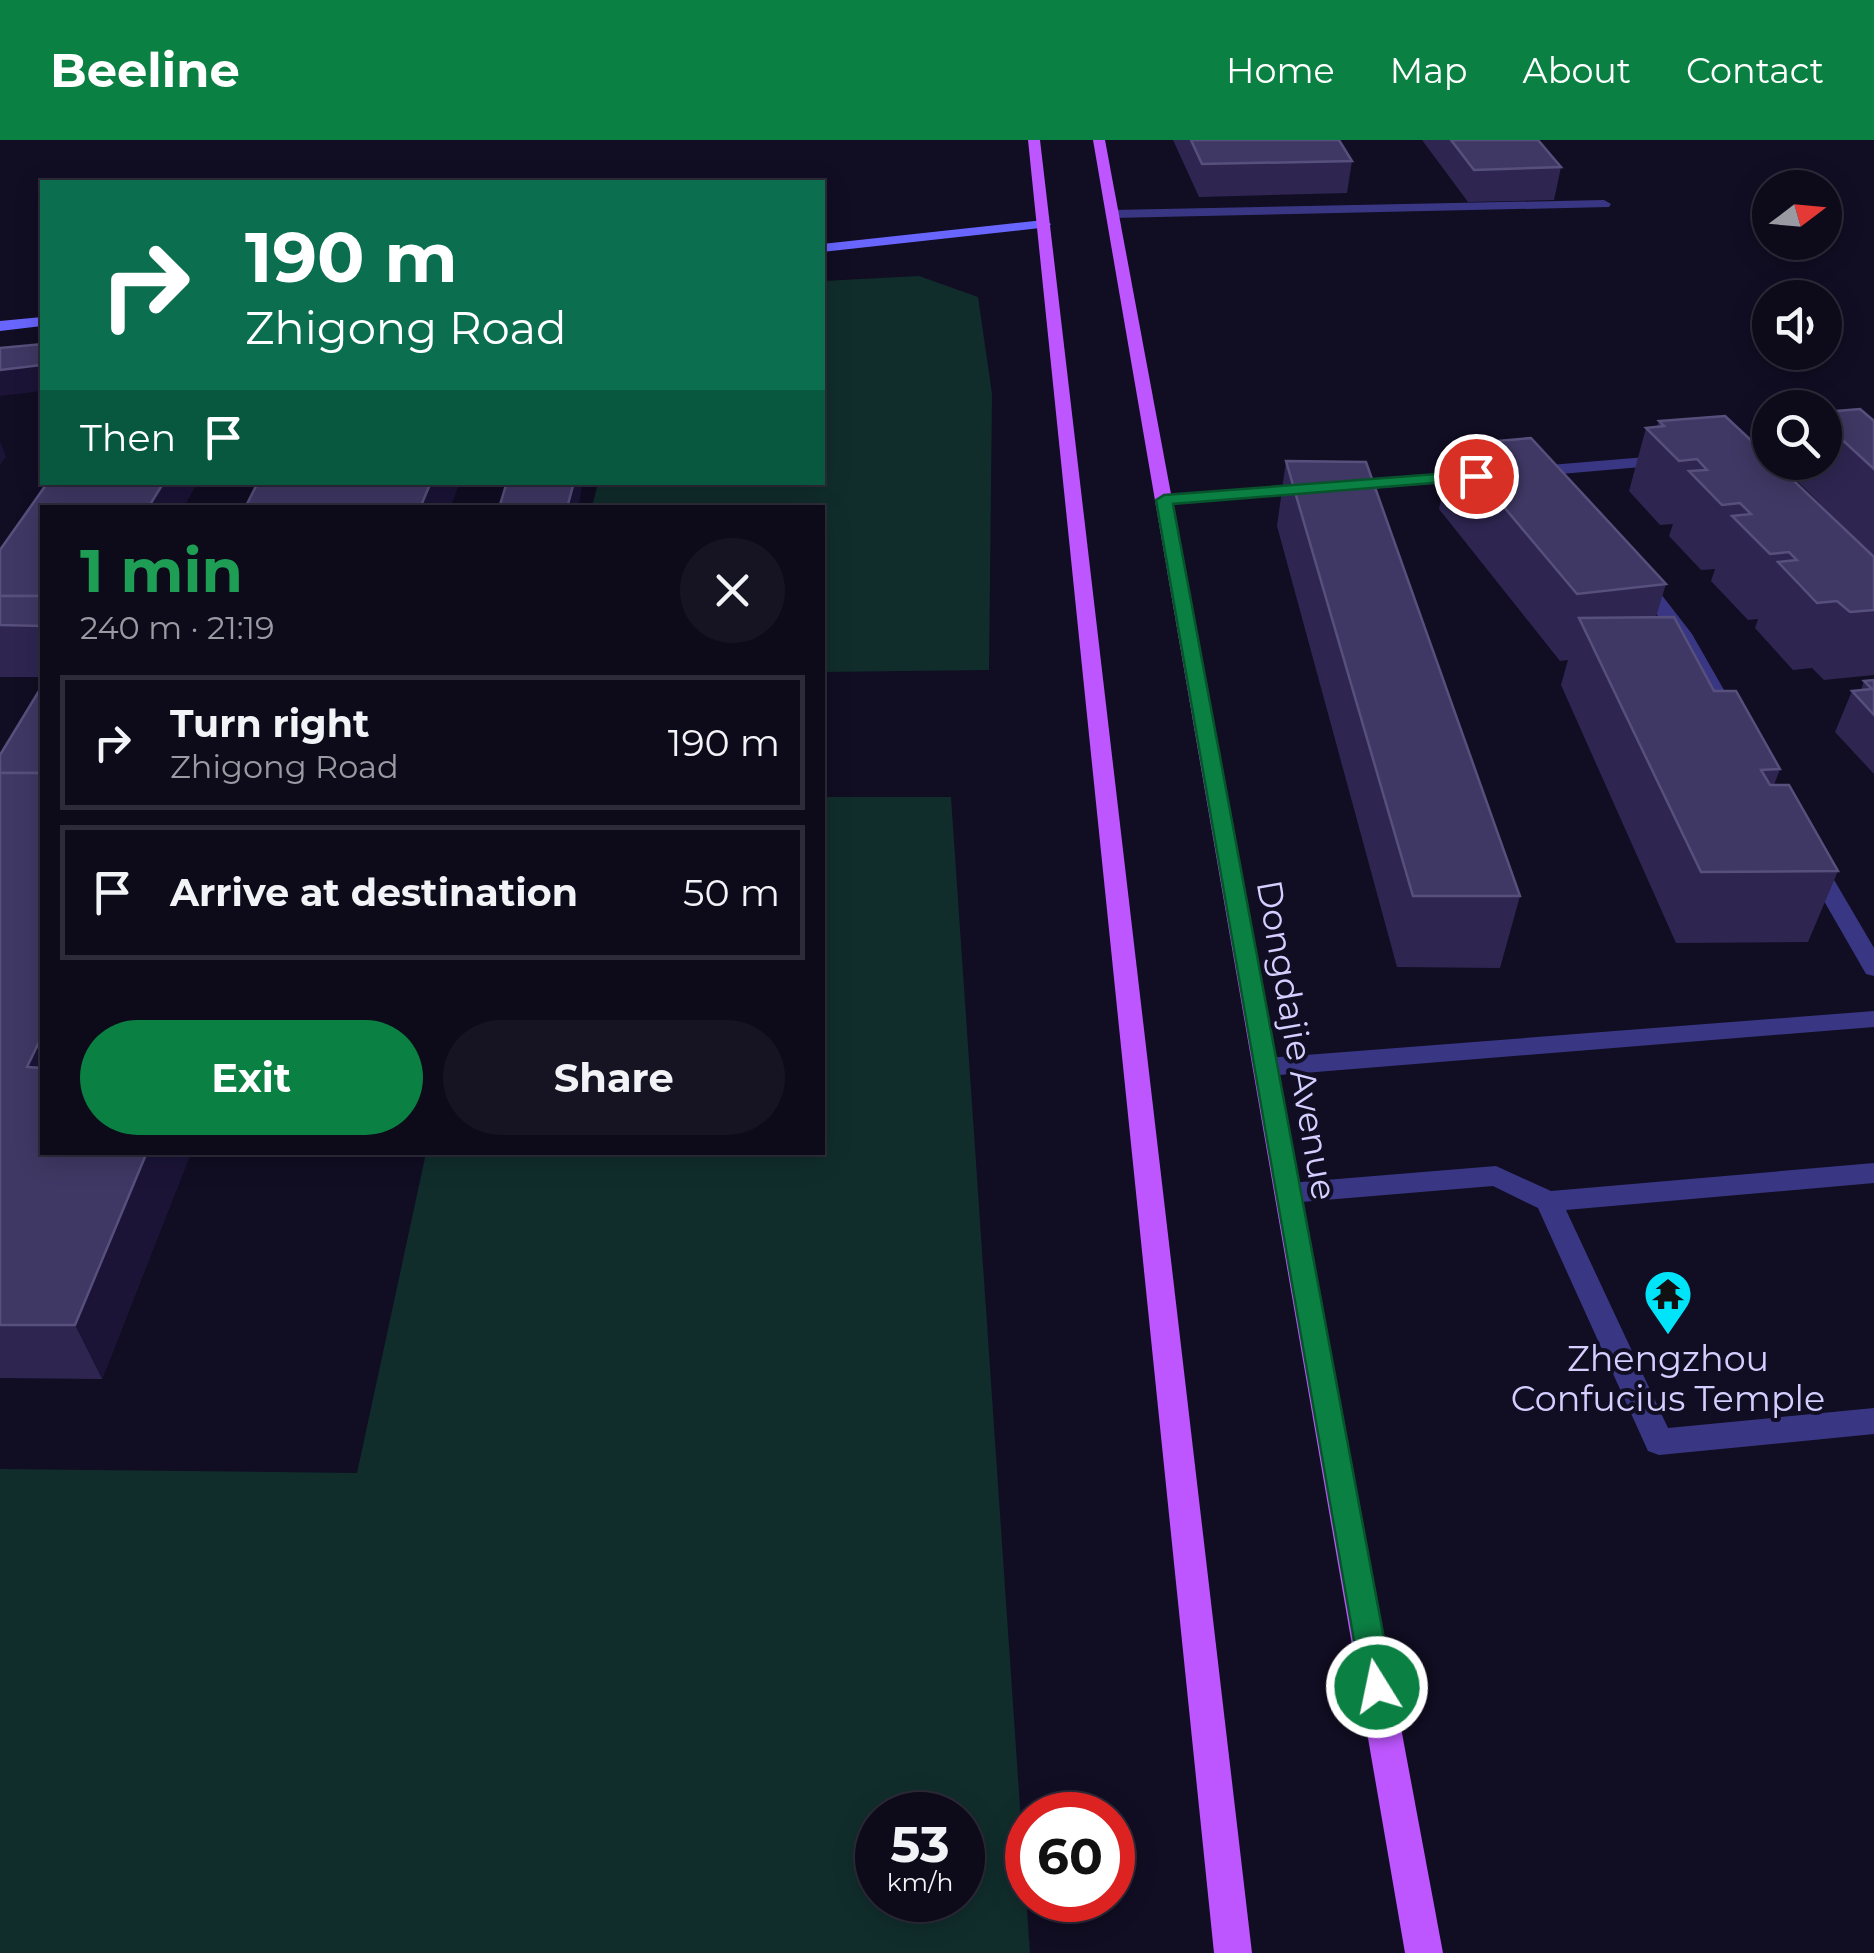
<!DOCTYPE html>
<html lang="en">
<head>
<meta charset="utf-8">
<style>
  :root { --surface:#0d0a1a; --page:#161323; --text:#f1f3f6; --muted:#9a9aa2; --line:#2d2b39; --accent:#0b8043 }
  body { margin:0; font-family:Montserrat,sans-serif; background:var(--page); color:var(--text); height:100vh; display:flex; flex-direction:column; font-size:38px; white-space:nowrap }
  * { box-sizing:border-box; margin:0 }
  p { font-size:32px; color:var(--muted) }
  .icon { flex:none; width:55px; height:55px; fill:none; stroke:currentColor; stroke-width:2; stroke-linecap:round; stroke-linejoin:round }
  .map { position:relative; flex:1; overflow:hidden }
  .sheet { position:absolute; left:40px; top:365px; width:785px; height:650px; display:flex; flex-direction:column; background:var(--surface); border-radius:0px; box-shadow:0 5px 25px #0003,0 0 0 2px var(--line) }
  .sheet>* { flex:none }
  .banner { position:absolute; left:40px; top:40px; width:785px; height:305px; border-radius:0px; box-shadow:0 5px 25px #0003,0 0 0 2px var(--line); background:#0b6e4f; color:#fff; overflow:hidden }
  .needle { width:65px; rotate:74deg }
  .fabs { position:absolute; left:1752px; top:30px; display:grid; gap:20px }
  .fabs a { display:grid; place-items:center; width:90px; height:90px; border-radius:50%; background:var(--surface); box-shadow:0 5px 25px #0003,0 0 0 2px var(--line); font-size:50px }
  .speed { position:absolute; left:855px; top:1652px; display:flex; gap:20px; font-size:50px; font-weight:700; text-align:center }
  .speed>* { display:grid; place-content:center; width:130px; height:130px; border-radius:50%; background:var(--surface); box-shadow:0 5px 25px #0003,0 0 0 2px var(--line); line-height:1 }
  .speed small { font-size:25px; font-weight:400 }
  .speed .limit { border:15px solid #d22; background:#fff; color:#111 }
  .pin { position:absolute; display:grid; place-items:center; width:85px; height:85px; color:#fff; margin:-42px; border:5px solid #fff; border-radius:50%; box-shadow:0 2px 10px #0007 }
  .me { position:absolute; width:110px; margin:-55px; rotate:350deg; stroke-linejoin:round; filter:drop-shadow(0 0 8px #0008) }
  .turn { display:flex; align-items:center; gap:35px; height:210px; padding:0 40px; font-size:45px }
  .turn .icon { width:130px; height:130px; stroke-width:2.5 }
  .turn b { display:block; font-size:70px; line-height:85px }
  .then { display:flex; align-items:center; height:95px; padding:0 40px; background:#0003; gap:20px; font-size:38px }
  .round { display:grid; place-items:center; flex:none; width:105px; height:105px; border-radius:52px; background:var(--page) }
  .head { display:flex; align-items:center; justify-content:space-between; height:170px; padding:0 40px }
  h1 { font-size:60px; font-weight:700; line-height:75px; color:#1e9e55 }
  .action { display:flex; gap:20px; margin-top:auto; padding:20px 40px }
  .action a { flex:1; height:115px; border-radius:60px; background:var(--accent); color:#fff; font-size:40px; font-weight:700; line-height:115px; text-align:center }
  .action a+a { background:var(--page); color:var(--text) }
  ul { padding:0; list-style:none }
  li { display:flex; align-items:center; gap:30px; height:135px; margin:0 20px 15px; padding:0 20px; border:5px solid var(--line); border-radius:0px }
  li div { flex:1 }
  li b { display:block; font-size:38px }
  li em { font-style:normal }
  header { display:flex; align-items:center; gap:60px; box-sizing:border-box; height:140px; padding:0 50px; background:var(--accent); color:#fff }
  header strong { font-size:48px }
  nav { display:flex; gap:55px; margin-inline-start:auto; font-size:35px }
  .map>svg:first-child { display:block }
  .green { fill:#102d2c; fill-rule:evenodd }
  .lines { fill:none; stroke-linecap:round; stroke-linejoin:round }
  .lane { fill:#393783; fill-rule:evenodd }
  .street { fill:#393783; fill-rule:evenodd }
  .secondary { fill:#6966ff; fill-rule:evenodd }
  .primary { fill:#be56ff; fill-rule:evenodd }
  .wall { fill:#2e2651 }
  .shaded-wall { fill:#1b1437 }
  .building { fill:#3f3864; stroke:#57507c; stroke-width:2.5 }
  .route { fill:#0b8043; stroke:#07532c; stroke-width:2.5 }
  .labels { text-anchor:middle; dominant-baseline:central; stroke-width:8; stroke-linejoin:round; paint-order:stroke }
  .street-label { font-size:35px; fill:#d4cfff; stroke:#110d23 }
  .poi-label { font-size:35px; fill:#d4cfff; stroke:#110d23 }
</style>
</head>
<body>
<header>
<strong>Beeline</strong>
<nav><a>Home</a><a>Map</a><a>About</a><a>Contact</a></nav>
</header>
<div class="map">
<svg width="1874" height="1813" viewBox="0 0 1874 1813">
  <rect width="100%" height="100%" fill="#110d23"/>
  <g class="green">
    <path d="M 919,136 L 978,157 L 992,254 L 989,530 L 823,532 L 822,368 L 592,367 L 598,343 L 822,342 L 823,141 Z"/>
    <path d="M 823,657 L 951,657 L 1030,1813 L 0,1813 L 0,1329 L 357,1333 L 426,1013 L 822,1012 ZM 962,1675 L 962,1760 L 878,1760 L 878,1675 Z"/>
  </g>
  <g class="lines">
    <g class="lane">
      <path d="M 1604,60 L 1611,64 L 1609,67 L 1112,78 L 1105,74 L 1112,70 Z"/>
      <path d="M 1640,434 L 1647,436 L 1692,494 L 1740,578 L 1737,582 L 1730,584 L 1720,578 L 1673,496 L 1631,440 Z"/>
      <path d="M 1812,714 L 1823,721 L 1874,808 L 1874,836 L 1866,834 L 1801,721 Z"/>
      <path d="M 1874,871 L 1874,887 L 1266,936 L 1257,933 L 1253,927 L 1257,921 L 1266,918 Z"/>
      <path d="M 1874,1023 L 1874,1043 L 1566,1070 L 1668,1288 L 1874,1268 L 1874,1294 L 1659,1315 L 1648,1311 L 1538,1068 L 1493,1046 L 1289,1063 L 1279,1060 L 1275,1053 L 1279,1046 L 1289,1043 L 1496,1026 L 1551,1051 Z"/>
    </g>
    <g class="street">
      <path d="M 1670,315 L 1676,316 L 1676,324 L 1526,337 L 1517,332 L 1526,327 Z"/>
      <path d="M 1476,331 L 1482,332 L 1482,340 L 1164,365 L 1155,360 L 1164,355 Z"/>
    </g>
    <g class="secondary">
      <path d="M 1044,80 L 1051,84 L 1049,87 L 822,112 L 822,104 Z"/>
      <path d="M 42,177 L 42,186 L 0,191 L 0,181 Z"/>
    </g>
    <g class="primary">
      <path d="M 1028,0 L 1040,0 L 1252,1813 L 1214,1813 Z"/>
      <path d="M 1093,0 L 1105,0 L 1443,1813 L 1405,1813 Z"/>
    </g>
  </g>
  <g class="wall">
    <path d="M 1173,0 L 1339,0 L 1352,21 L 1347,53 L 1199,57 Z"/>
    <path d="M 1422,0 L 1538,0 L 1561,27 L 1554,60 L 1468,62 Z"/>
    <path d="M 1825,272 L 1874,281 L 1874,417 L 1792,336 L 1796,322 L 1825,322 Z"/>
    <path d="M 1659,281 L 1874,417 L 1874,535 L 1824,540 L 1812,528 L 1793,530 L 1755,488 L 1758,479 L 1748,480 L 1711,441 L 1715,429 L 1701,430 L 1669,396 L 1673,384 L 1660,385 L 1629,351 L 1646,288 L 1657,287 Z"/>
    <path d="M 1452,305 L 1666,444 L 1656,477 L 1714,551 L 1780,629 L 1774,645 L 1838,731 L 1808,802 L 1676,803 L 1561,545 L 1568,520 L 1560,521 L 1439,369 Z"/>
    <path d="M 1286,321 L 1520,756 L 1500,828 L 1397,827 L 1277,386 Z"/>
    <path d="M 42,368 L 42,537 L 0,537 L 0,410 Z"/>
    <path d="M 1874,540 L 1874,634 L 1835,592 L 1852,551 L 1861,550 L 1864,541 Z"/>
    <path d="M 0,615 L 42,1012 L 191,1012 L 102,1239 L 0,1238 Z"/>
  </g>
  <g class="shaded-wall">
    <path d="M 42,225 L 42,251 L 0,256 L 0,230 Z"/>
    <path d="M 0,301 L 6,317 L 0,325 Z"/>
    <path d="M 164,342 L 198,342 L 183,368 L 148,368 Z"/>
    <path d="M 431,342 L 460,342 L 450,368 L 420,368 Z"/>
    <path d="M 574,342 L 583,342 L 578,368 L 567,368 Z"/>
    <path d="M 42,896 L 42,960 L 27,927 Z"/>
    <path d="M 147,1012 L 191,1012 L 102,1239 L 75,1185 Z"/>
  </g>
  <g class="building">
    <path d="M 1191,0 L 1339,0 L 1352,21 L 1202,24 Z"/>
    <path d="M 1451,0 L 1538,0 L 1561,27 L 1474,30 Z"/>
    <path d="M 42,204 L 42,225 L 0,230 L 0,208 Z"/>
    <path d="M 1860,269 L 1874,281 L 1874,329 L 1825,284 L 1825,272 Z"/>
    <path d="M 1725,276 L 1770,318 L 1770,322 L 1774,322 L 1874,417 L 1874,470 L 1850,472 L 1837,461 L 1817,463 L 1778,422 L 1797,420 L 1789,412 L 1770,414 L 1732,376 L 1751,374 L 1740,363 L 1722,365 L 1689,331 L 1707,330 L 1697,319 L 1679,321 L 1646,288 L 1664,286 L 1659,281 Z"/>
    <path d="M 1531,298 L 1666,444 L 1577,454 L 1452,305 Z"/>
    <path d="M 1286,321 L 1366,322 L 1520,756 L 1413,756 Z"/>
    <path d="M 48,342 L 164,342 L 148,368 L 42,368 L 42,456 L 0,456 L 0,410 Z"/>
    <path d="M 258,342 L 431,342 L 420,368 L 245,368 Z"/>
    <path d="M 507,342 L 574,342 L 567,368 L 499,368 Z"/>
    <path d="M 0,456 L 42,456 L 42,486 L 0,485 Z"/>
    <path d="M 1674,477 L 1714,551 L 1736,551 L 1780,629 L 1761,630 L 1770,645 L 1789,645 L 1838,731 L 1701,732 L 1579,478 Z"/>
    <path d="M 1874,540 L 1874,575 L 1852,551 L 1872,549 L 1864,541 Z"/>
    <path d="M 42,546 L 42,633 L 0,633 L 0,615 Z"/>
    <path d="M 0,633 L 42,633 L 42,896 L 27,927 L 42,928 L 42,1012 L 147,1012 L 75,1185 L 0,1185 Z"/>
  </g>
  <path class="route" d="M 1476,331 L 1482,332 L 1482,339 L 1173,364 L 1393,1547 L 1388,1557 L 1377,1561 L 1366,1557 L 1362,1547 L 1156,360 L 1164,355 Z"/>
  <defs>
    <g id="temple-pin" transform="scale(2.5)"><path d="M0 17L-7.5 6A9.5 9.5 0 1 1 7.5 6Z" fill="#00e4fa" stroke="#110d23"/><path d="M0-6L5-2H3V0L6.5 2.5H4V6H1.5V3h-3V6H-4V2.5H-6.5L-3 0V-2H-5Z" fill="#111"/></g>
  </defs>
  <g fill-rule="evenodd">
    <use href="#temple-pin" x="1668" y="1154"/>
  </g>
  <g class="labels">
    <g class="street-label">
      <text transform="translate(1297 900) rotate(80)">Dongdajie Avenue</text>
    </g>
    <g class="poi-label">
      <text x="1668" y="1218">Zhengzhou<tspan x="1668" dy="40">Confucius Temple</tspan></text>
    </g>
  </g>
</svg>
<div class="fabs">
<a><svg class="needle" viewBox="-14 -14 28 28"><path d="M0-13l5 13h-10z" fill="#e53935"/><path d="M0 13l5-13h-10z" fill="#9a9aa2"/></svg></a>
<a><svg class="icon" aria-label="sound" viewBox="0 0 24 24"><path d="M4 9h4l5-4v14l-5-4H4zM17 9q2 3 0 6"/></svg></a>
<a><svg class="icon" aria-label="search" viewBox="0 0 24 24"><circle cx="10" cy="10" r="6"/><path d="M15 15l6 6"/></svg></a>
</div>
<div class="speed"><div>53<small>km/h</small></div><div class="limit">60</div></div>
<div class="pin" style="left:1476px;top:336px;background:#d93025"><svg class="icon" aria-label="arrive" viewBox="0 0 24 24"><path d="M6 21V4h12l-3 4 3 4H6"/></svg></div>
<svg class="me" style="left:1377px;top:1547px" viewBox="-20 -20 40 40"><circle r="17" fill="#0b8043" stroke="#fff" stroke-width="3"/><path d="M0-11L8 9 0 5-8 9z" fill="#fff"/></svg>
<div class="banner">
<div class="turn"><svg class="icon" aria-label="right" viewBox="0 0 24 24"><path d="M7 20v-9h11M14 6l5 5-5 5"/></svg><div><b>190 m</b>Zhigong Road</div></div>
<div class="then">Then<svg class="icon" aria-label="arrive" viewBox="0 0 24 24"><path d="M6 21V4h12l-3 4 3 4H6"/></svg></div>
</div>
<section class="sheet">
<div class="head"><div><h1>1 min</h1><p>240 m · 21:19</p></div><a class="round"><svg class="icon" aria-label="close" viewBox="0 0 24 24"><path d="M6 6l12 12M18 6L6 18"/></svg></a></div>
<ul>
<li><svg class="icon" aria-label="right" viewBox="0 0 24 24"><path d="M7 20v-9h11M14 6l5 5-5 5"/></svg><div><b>Turn right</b><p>Zhigong Road</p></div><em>190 m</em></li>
<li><svg class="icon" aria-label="arrive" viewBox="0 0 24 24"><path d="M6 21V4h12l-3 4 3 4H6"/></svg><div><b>Arrive at destination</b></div><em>50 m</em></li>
</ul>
<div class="action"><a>Exit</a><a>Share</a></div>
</section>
</div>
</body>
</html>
